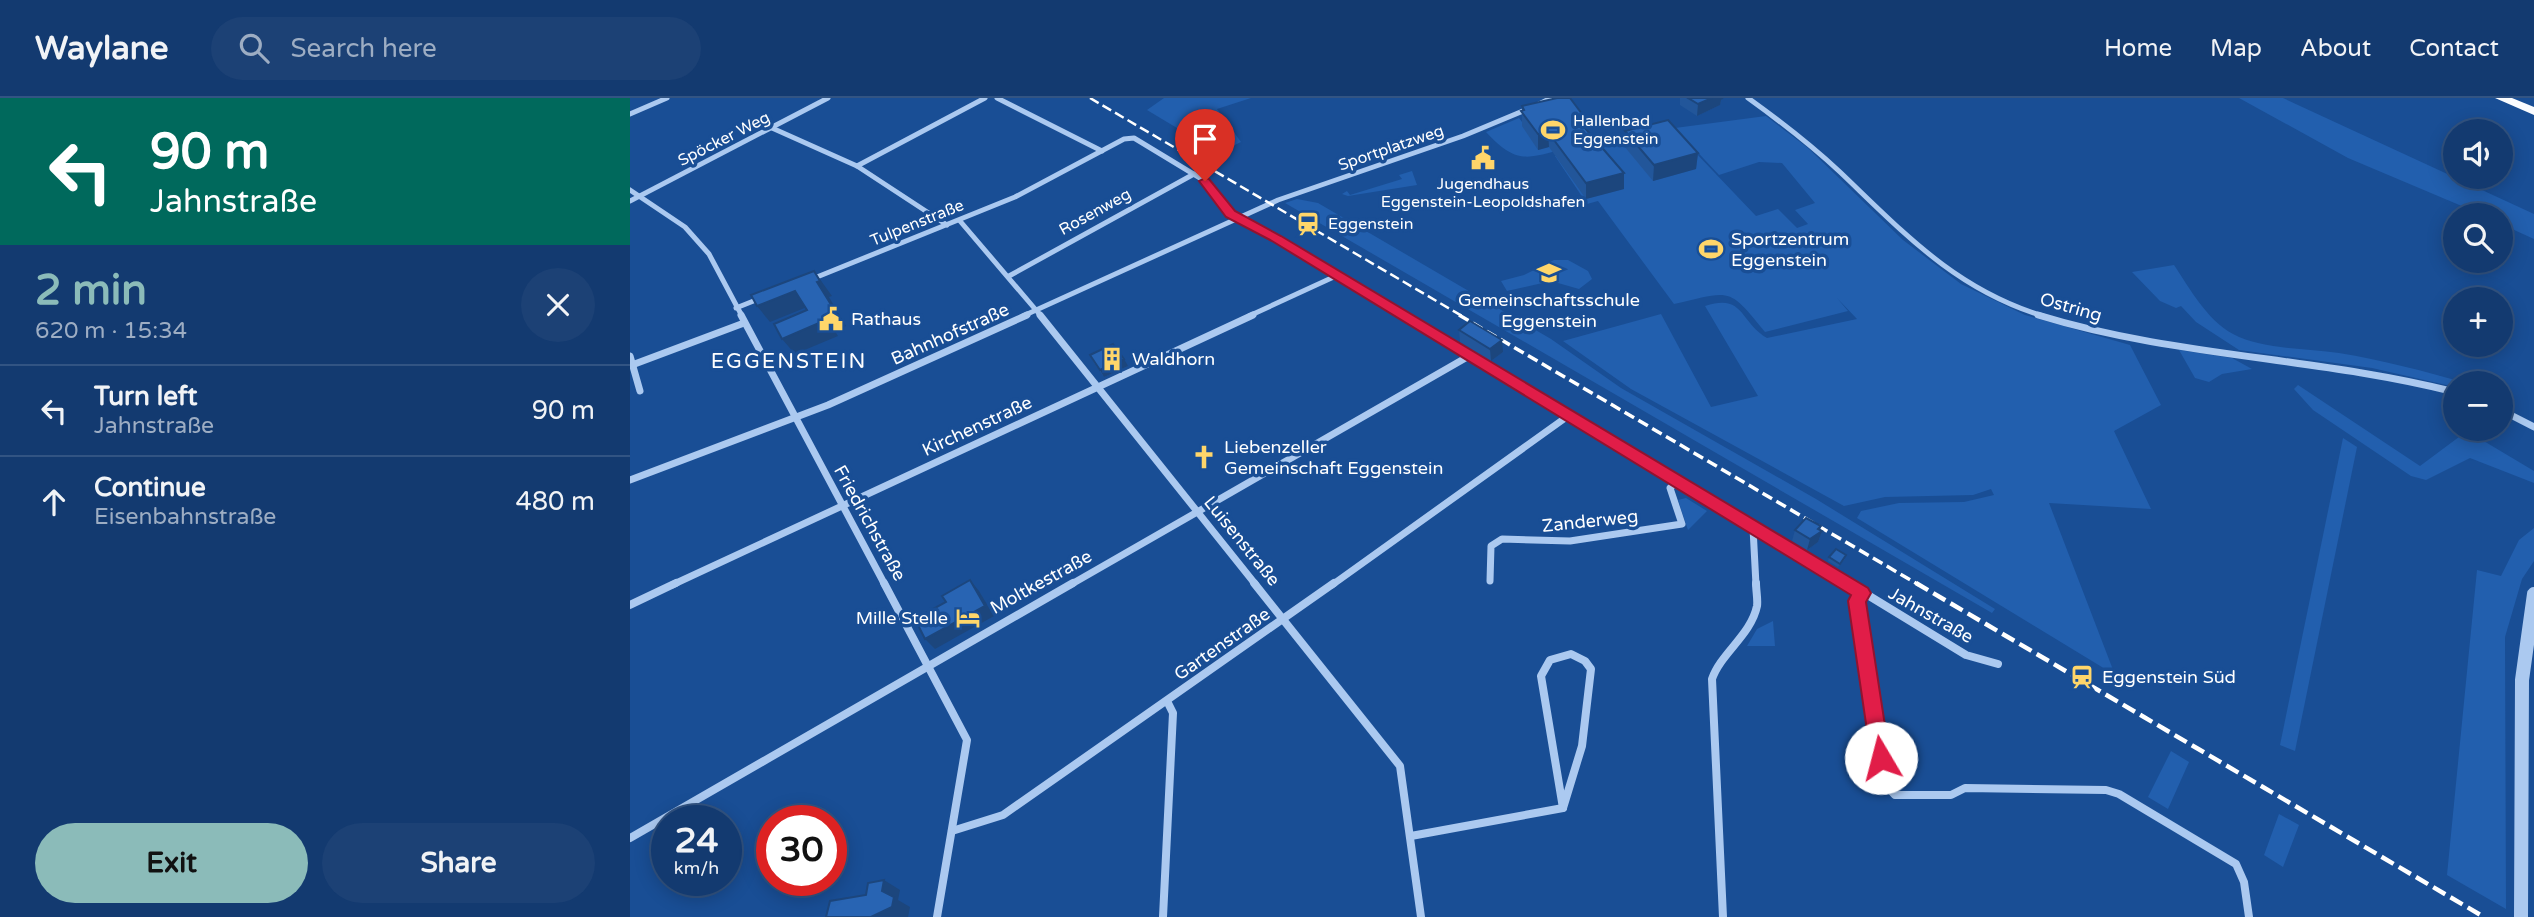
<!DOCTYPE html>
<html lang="en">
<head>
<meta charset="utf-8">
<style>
  :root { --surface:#133a70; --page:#1c4175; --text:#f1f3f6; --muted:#9dadc3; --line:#325483; --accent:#8bbbb9 }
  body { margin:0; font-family:"Varela Round",sans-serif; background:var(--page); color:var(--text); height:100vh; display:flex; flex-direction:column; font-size:26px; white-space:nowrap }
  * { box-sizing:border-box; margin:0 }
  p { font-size:23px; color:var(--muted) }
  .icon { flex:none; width:38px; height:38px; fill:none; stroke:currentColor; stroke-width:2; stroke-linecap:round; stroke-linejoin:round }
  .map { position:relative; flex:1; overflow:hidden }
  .drawer { display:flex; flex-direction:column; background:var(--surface); width:630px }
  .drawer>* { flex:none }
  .hud { background:#00695c; color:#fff; overflow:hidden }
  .tools { position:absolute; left:1813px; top:21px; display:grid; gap:14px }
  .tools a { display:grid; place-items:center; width:70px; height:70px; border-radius:50%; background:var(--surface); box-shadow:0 4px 18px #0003,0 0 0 2px var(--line); font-size:35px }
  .speed { position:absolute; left:21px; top:707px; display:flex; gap:14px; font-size:35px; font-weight:700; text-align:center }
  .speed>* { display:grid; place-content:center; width:91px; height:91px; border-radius:50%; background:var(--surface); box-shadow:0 4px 18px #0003,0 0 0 2px var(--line); line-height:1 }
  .speed small { font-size:18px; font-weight:400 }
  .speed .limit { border:10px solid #d22; background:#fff; color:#111 }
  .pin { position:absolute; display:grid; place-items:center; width:60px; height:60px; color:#fff; margin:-72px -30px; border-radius:50% 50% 50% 0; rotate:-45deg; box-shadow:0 0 7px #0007 }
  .pin .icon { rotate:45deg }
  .me { position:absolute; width:77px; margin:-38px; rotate:352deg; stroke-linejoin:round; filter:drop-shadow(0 0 5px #0008) }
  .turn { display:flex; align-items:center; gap:24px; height:147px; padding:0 35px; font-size:32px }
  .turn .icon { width:91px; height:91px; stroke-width:2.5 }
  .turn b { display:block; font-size:49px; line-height:60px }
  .round { display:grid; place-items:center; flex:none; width:74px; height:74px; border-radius:37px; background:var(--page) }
  .summary { display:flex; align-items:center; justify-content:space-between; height:119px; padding:0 35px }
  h1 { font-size:42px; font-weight:700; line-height:52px; color:var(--accent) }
  .button { display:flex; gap:14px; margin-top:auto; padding:14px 35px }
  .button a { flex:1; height:80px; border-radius:42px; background:var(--accent); color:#111; font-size:28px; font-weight:700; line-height:80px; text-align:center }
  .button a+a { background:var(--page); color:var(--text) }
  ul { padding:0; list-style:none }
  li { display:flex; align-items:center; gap:21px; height:91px; padding:0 35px; border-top:2px solid var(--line) }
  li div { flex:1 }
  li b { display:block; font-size:26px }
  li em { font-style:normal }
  header { display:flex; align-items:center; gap:42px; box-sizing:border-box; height:98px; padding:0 35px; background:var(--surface); border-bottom:2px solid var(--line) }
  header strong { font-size:33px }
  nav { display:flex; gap:38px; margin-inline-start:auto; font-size:24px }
  .search { width:490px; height:63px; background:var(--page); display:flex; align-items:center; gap:18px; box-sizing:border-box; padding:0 24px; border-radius:38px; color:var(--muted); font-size:26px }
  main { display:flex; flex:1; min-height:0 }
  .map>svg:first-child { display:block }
  .green { fill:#225fae }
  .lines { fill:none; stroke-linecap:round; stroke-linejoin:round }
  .minor-far2 { stroke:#abc9f0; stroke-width:5 }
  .minor-far1 { stroke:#abc9f0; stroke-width:7 }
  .minor { stroke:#abc9f0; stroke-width:8 }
  .tertiary { stroke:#abc9f0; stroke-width:14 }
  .trunk { fill:#fafcff; fill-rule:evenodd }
  .rail-far2 { stroke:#fff; stroke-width:2.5; stroke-dasharray:10 4.5; stroke-linecap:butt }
  .rail-far1 { stroke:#fff; stroke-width:3.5; stroke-dasharray:11 5; stroke-linecap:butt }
  .rail { stroke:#fff; stroke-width:4.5; stroke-dasharray:14 6; stroke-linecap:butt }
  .wall { fill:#22569a }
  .shaded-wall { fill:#1c467d }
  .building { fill:#2864b3; stroke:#1c467d; stroke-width:2 }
  .route { fill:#e11d48; stroke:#92132f; stroke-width:2 }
  .labels { text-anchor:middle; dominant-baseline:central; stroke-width:7; stroke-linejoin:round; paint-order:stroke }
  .far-poi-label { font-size:16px; fill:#fff; stroke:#194e95; text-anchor:start }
  .far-street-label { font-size:16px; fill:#fff; stroke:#194e95 }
  .poi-label { font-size:18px; fill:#fff; stroke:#194e95; text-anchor:start }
  .street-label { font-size:18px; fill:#fff; stroke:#194e95 }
  .quarter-label { font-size:21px; letter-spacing:2px; fill:#fff; stroke:#194e95 }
</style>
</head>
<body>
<header>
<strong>Waylane</strong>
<div class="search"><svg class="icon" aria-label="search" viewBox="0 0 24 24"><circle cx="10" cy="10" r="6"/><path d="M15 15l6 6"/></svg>Search here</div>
<nav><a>Home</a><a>Map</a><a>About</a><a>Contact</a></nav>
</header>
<main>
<section class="drawer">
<div class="hud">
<div class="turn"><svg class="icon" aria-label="left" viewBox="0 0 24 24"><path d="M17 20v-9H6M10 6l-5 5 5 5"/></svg><div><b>90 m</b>Jahnstraße</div></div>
</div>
<div class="summary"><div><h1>2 min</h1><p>620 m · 15:34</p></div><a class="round"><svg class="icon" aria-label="close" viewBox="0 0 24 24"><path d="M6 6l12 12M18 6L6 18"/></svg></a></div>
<ul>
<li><svg class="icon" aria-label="left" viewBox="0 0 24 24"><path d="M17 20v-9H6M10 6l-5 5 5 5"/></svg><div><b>Turn left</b><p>Jahnstraße</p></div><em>90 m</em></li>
<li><svg class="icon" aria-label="ahead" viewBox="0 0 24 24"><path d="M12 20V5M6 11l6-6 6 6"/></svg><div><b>Continue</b><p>Eisenbahnstraße</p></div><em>480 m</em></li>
</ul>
<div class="button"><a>Exit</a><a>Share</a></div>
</section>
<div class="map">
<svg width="1904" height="819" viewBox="0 0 1904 819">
  <rect width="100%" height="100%" fill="#194e95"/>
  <g class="green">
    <path d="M 534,0 L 621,0 L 587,11 L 611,44 L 590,54 L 582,51 L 517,12 Z"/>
    <path d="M 1609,0 L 1653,0 L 1904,116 L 1904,141 L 1871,126 L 1871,117 L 1853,117 L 1718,60 Z"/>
    <path d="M 1136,18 L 1178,50 L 1273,142 L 1331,186 L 1395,217 L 1500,247 L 1531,307 L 1484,333 L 1521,411 L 1419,405 L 1485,577 L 1227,420 L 1231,413 L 1269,405 L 1334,404 L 1364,397 L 1361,391 L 1343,397 L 1255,399 L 1214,408 L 1001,291 L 933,243 L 1031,216 L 1081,309 L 1128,298 L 1075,208 C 1114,195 1109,223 1137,240 L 1227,221 L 1207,200 L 1218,213 L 1135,234 C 1098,188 1101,193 1044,206 L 968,103 L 957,106 L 925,58 L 1042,30 L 1126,118 L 1148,111 L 1167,130 L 1178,126 L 1165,112 L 1185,105 L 1152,65 L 1129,64 L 1089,77 L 1045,30 Z"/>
    <path d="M 889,20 L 895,28 L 948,48 C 901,57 891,72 856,34 Z"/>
    <path d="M 782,73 L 787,87 L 718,98 L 712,96 L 717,93 L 720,97 L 772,81 L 769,77 Z"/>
    <path d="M 667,101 L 688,105 L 921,241 L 991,290 L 1186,401 L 1365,511 L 1362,515 L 655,105 Z"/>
    <path d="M 924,162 L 938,162 L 958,173 L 962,181 L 949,191 L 921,183 L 877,193 L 871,183 L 894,177 Z"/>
    <path d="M 1544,167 C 1560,191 1577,222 1603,236 C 1633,252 1676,250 1709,255 C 1752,262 1794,273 1835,285 L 1825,285 L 1825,289 L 1742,270 L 1609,252 L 1566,224 L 1551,208 L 1546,210 L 1530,203 L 1502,174 Z"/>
    <path d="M 1549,252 L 1602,260 L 1622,271 L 1592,276 L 1579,284 L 1565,280 Z"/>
    <path d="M 1668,287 L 1790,368 L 1837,333 L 1904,373 L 1904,385 L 1840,360 L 1796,382 L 1781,378 L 1683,312 L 1664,291 Z"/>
    <path d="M 1713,340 L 1727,349 L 1665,653 L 1650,647 Z"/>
    <path d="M 1056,400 L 1077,413 L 1058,432 L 1048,402 Z"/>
    <path d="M 1904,430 L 1904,463 L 1892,481 L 1875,539 L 1876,811 L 1817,777 L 1847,472 L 1871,478 L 1889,442 Z"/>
    <path d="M 1143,523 L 1145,548 L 1117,548 L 1127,531 Z"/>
    <path d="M 1541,653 L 1559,664 L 1538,711 L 1518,699 Z"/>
    <path d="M 1649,716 L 1669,727 L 1653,769 L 1634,757 Z"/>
  </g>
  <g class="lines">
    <g class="minor-far2">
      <path d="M 367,0 L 472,53"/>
      <path d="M 1118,0 C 1150,23 1181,47 1210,74 C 1274,135 1325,191 1413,218"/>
      <path d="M 909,6 L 921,0"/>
      <path d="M 0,16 L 37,0"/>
      <path d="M 142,30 L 227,68 L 317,127"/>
      <path d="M 227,68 L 355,0"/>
      <path d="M 0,92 L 55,129 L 79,156 L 112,218"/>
      <path d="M 0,103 L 198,0"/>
      <path d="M 330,123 L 411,218"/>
      <path d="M 379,178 L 564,76"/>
      <path d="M 182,181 L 385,99 L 494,41 L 504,40 L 575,83 L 601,116 L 776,218"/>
      <path d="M 106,210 L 131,200"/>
      <path d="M 393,218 L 648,102 L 833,38 L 898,11"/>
      <path d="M 619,218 L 708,177"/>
    </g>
    <g class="minor-far1">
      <path d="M 111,217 L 255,487"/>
      <path d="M 410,217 L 626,487"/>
      <path d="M 773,217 L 1221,487"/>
      <path d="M 1408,217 C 1544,259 1687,259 1825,294"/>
      <path d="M 0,258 L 10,293"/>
      <path d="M 2,267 L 114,225"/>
      <path d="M 1871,312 L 1904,329"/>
      <path d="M 0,382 L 198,307 L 397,217"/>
      <path d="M 1123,430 L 1126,487"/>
      <path d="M 860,483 L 861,448 L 872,441 L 940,443 L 1052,426 L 1040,390 L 1047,383"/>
      <path d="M 42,487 L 623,217"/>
      <path d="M 440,487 L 839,258"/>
      <path d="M 702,487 L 938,318"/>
    </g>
    <g class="minor">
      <path d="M 254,485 L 337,642 L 307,819"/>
      <path d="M 624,485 L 770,668 L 791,819"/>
      <path d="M 1218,485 L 1336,557 L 1368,566"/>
      <path d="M 1232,495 L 1227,503 L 1255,686 L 1265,697 L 1321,697 L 1335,690 L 1476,692 L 1489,696 L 1606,766 L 1614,784 L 1619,819"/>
      <path d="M 0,507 L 46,485"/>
      <path d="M 941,556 L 955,563 L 961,571 L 952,648 L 933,710 L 911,578 L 920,562 Z"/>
      <path d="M 322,733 L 373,717 L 704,485"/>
      <path d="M 781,738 L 933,710"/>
      <path d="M 0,740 L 443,485"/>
      <path d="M 533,819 L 543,615 L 537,603"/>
      <path d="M 1093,819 L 1082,581 C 1091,555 1121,537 1127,508 C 1128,502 1126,492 1126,485"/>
    </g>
    <path class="tertiary" d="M 1891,819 L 1892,582 L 1904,496"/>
    <path class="trunk" d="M 1865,0 L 1882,0 L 1904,9 L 1904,17 Z"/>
    <path class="rail-far2" d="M 460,0 L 832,218"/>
    <path class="rail-far1" d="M 829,217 L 1289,487"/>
    <path class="rail" d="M 1286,485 L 1854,819"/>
  </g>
  <g class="wall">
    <path d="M 1050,0 L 1094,0 L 1091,2 L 1090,7 L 1067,18 L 1050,7 Z"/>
    <path d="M 892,8 L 955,20 L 955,29 L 994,75 L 994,91 L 956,101 L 919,49 L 908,52 L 892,28 Z"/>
    <path d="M 995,33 L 1068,55 L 1066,71 L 1023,83 L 994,48 Z"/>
    <path d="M 829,232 L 873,254 L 861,263 L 830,244 Z"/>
    <path d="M 460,257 L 498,268 L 474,279 L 464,265 Z"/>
    <path d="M 1191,428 L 1190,432 L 1192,433 L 1188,444 L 1177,452 L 1162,443 L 1165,432 Z"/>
    <path d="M 1199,459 L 1215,461 L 1208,469 L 1198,463 Z"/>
  </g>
  <g class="shaded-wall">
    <path d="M 1082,0 L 1094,0 L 1091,2 L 1090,7 L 1067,18 L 1068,6 Z"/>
    <path d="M 955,20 L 955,36 L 948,22 Z"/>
    <path d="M 918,34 L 919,49 L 908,52 L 908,36 Z"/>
    <path d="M 1068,55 L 1066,71 L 1023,83 L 1024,67 Z"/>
    <path d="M 994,75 L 994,91 L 956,101 L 956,85 Z"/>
    <path d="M 184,173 L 202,198 L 199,199 L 216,228 L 205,233 L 208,238 L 165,256 L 152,241 L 194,217 L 187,184 Z"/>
    <path d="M 165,193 L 177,209 L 140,224 L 127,208 Z"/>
    <path d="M 872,242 L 873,254 L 861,263 L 860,251 Z"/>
    <path d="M 494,261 L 498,268 L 474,279 L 470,272 Z"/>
    <path d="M 1191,428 L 1189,435 L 1192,433 L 1188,444 L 1177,452 L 1180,441 Z"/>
    <path d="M 340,482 L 349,493 L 364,518 L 305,551 L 295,541 Z"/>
    <path d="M 254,782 L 270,792 L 268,802 L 280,809 L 278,819 L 241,819 L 252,793 Z"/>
  </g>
  <g class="building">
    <path d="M 927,0 L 940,0 L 955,20 L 948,22 L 994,75 L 956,85 L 918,34 L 908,36 L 891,13 L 894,12 L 892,8 Z"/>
    <path d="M 1058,0 L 1082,0 L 1068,6 Z"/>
    <path d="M 1038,22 L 1068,55 L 1024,67 L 995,33 Z"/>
    <path d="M 184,173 L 190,183 L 187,184 L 205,213 L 194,217 L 196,222 L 152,241 L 144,226 L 177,212 L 165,193 L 127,208 L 121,197 Z"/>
    <path d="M 840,223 L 872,242 L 860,251 L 829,232 Z"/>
    <path d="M 483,246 L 494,261 L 470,272 L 460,257 Z"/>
    <path d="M 1176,420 L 1191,428 L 1188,431 L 1192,433 L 1180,441 L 1165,432 Z"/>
    <path d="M 1206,451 L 1216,457 L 1210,466 L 1199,459 Z"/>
    <path d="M 340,482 L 355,508 L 295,541 L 285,521 L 316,504 L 312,498 Z"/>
    <path d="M 254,782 L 252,793 L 264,799 L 262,809 L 241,819 L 196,819 L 200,803 L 236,797 L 238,785 Z"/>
  </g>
  <path class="route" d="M 575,80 L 579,81 L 605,113 L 651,138 L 1238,490 L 1241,495 L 1236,504 L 1260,660 L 1257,667 L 1251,669 L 1244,667 L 1241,660 L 1218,503 L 1221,497 L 642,143 L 596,119 L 569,83 Z"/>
  <defs>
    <g id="stadium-bare" transform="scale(1.89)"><path d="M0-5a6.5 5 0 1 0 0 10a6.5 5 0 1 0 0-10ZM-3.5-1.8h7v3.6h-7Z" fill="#ffd66a" stroke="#194e95" stroke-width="2.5" paint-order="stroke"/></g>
    <g id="civic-bare" transform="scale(1.89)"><path d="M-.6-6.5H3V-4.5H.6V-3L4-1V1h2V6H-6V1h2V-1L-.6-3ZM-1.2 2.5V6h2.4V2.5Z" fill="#ffd66a" stroke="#194e95" stroke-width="2.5" paint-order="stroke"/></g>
    <g id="station-bare" transform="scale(1.89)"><path d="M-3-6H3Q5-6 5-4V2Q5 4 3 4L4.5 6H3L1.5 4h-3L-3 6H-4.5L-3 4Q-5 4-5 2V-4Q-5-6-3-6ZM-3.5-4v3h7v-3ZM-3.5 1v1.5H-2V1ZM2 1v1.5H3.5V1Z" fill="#ffd66a" stroke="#194e95" stroke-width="2.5" paint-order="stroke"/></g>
    <g id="school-bare" transform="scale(1.89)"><path d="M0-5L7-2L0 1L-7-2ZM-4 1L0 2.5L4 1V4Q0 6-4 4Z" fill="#ffd66a" stroke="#194e95" stroke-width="2.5" paint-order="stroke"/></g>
    <g id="building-bare" transform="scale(1.89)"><path d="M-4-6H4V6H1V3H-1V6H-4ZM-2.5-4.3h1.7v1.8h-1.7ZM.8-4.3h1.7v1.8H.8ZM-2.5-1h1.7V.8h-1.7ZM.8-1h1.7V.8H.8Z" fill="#ffd66a" stroke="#194e95" stroke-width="2.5" paint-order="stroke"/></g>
    <g id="church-bare" transform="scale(1.89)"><path d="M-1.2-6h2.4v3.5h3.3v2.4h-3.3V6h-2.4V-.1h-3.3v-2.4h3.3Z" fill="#ffd66a" stroke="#194e95" stroke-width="2.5" paint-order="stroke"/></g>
    <g id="hotel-bare" transform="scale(1.89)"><path d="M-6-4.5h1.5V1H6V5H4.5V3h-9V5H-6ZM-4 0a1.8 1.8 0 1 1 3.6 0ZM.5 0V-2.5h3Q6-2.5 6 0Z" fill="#ffd66a" stroke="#194e95" stroke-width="2.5" paint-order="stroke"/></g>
  </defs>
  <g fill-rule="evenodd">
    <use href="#stadium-bare" x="923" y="32"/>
    <use href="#civic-bare" x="853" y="60"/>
    <use href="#station-bare" x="678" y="126"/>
    <use href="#stadium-bare" x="1081" y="151"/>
    <use href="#school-bare" x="919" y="175"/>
    <use href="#civic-bare" x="201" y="221"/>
    <use href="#building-bare" x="482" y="261"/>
    <use href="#church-bare" x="574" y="359"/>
    <use href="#hotel-bare" x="338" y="520"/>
    <use href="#station-bare" x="1452" y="579"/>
  </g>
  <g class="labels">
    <g class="far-poi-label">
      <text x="943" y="23">Hallenbad<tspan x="943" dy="18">Eggenstein</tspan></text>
      <text x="853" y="86" text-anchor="middle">Jugendhaus<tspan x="853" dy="18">Eggenstein-Leopoldshafen</tspan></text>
      <text x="698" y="126">Eggenstein</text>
    </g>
    <g class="far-street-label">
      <text transform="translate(94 41) rotate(-27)">Spöcker Weg</text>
      <text transform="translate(761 50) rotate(-19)">Sportplatzweg</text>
      <text transform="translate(465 114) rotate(-29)">Rosenweg</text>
      <text transform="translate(287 125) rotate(-22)">Tulpenstraße</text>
    </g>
    <g class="poi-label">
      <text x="1101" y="141">Sportzentrum<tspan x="1101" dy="21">Eggenstein</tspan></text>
      <text x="919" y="202" text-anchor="middle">Gemeinschaftsschule<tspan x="919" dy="21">Eggenstein</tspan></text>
      <text x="221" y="221">Rathaus</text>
      <text x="502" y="261">Waldhorn</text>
      <text x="594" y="349">Liebenzeller<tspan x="594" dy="21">Gemeinschaft Eggenstein</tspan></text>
      <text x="318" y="520" text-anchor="end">Mille Stelle</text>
      <text x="1472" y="579">Eggenstein Süd</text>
    </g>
    <g class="street-label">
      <text transform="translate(1441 209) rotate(16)">Ostring</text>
      <text transform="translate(320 236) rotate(-24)">Bahnhofstraße</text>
      <text transform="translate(347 328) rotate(-25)">Kirchenstraße</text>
      <text transform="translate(960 423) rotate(-6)">Zanderweg</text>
      <text transform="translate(240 425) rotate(61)">Friedrichstraße</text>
      <text transform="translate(612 443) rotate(51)">Luisenstraße</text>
      <text transform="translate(411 484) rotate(-29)">Moltkestraße</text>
      <text transform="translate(1301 517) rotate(30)">Jahnstraße</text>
      <text transform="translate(592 546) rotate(-35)">Gartenstraße</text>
    </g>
    <g class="quarter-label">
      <text x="159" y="263">EGGENSTEIN</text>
    </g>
  </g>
</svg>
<div class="tools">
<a><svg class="icon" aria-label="sound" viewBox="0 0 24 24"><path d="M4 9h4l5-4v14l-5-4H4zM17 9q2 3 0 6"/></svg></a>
<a><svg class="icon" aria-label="search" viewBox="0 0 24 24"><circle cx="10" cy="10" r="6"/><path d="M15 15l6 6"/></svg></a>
<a>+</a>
<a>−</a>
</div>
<div class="speed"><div>24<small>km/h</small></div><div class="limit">30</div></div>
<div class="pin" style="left:575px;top:83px;background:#d93025"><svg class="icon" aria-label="arrive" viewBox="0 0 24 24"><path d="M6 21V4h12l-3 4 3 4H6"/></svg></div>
<svg class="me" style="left:1251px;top:660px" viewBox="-20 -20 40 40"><circle r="19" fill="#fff"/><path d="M0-13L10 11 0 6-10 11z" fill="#e11d48"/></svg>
</div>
</main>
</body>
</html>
